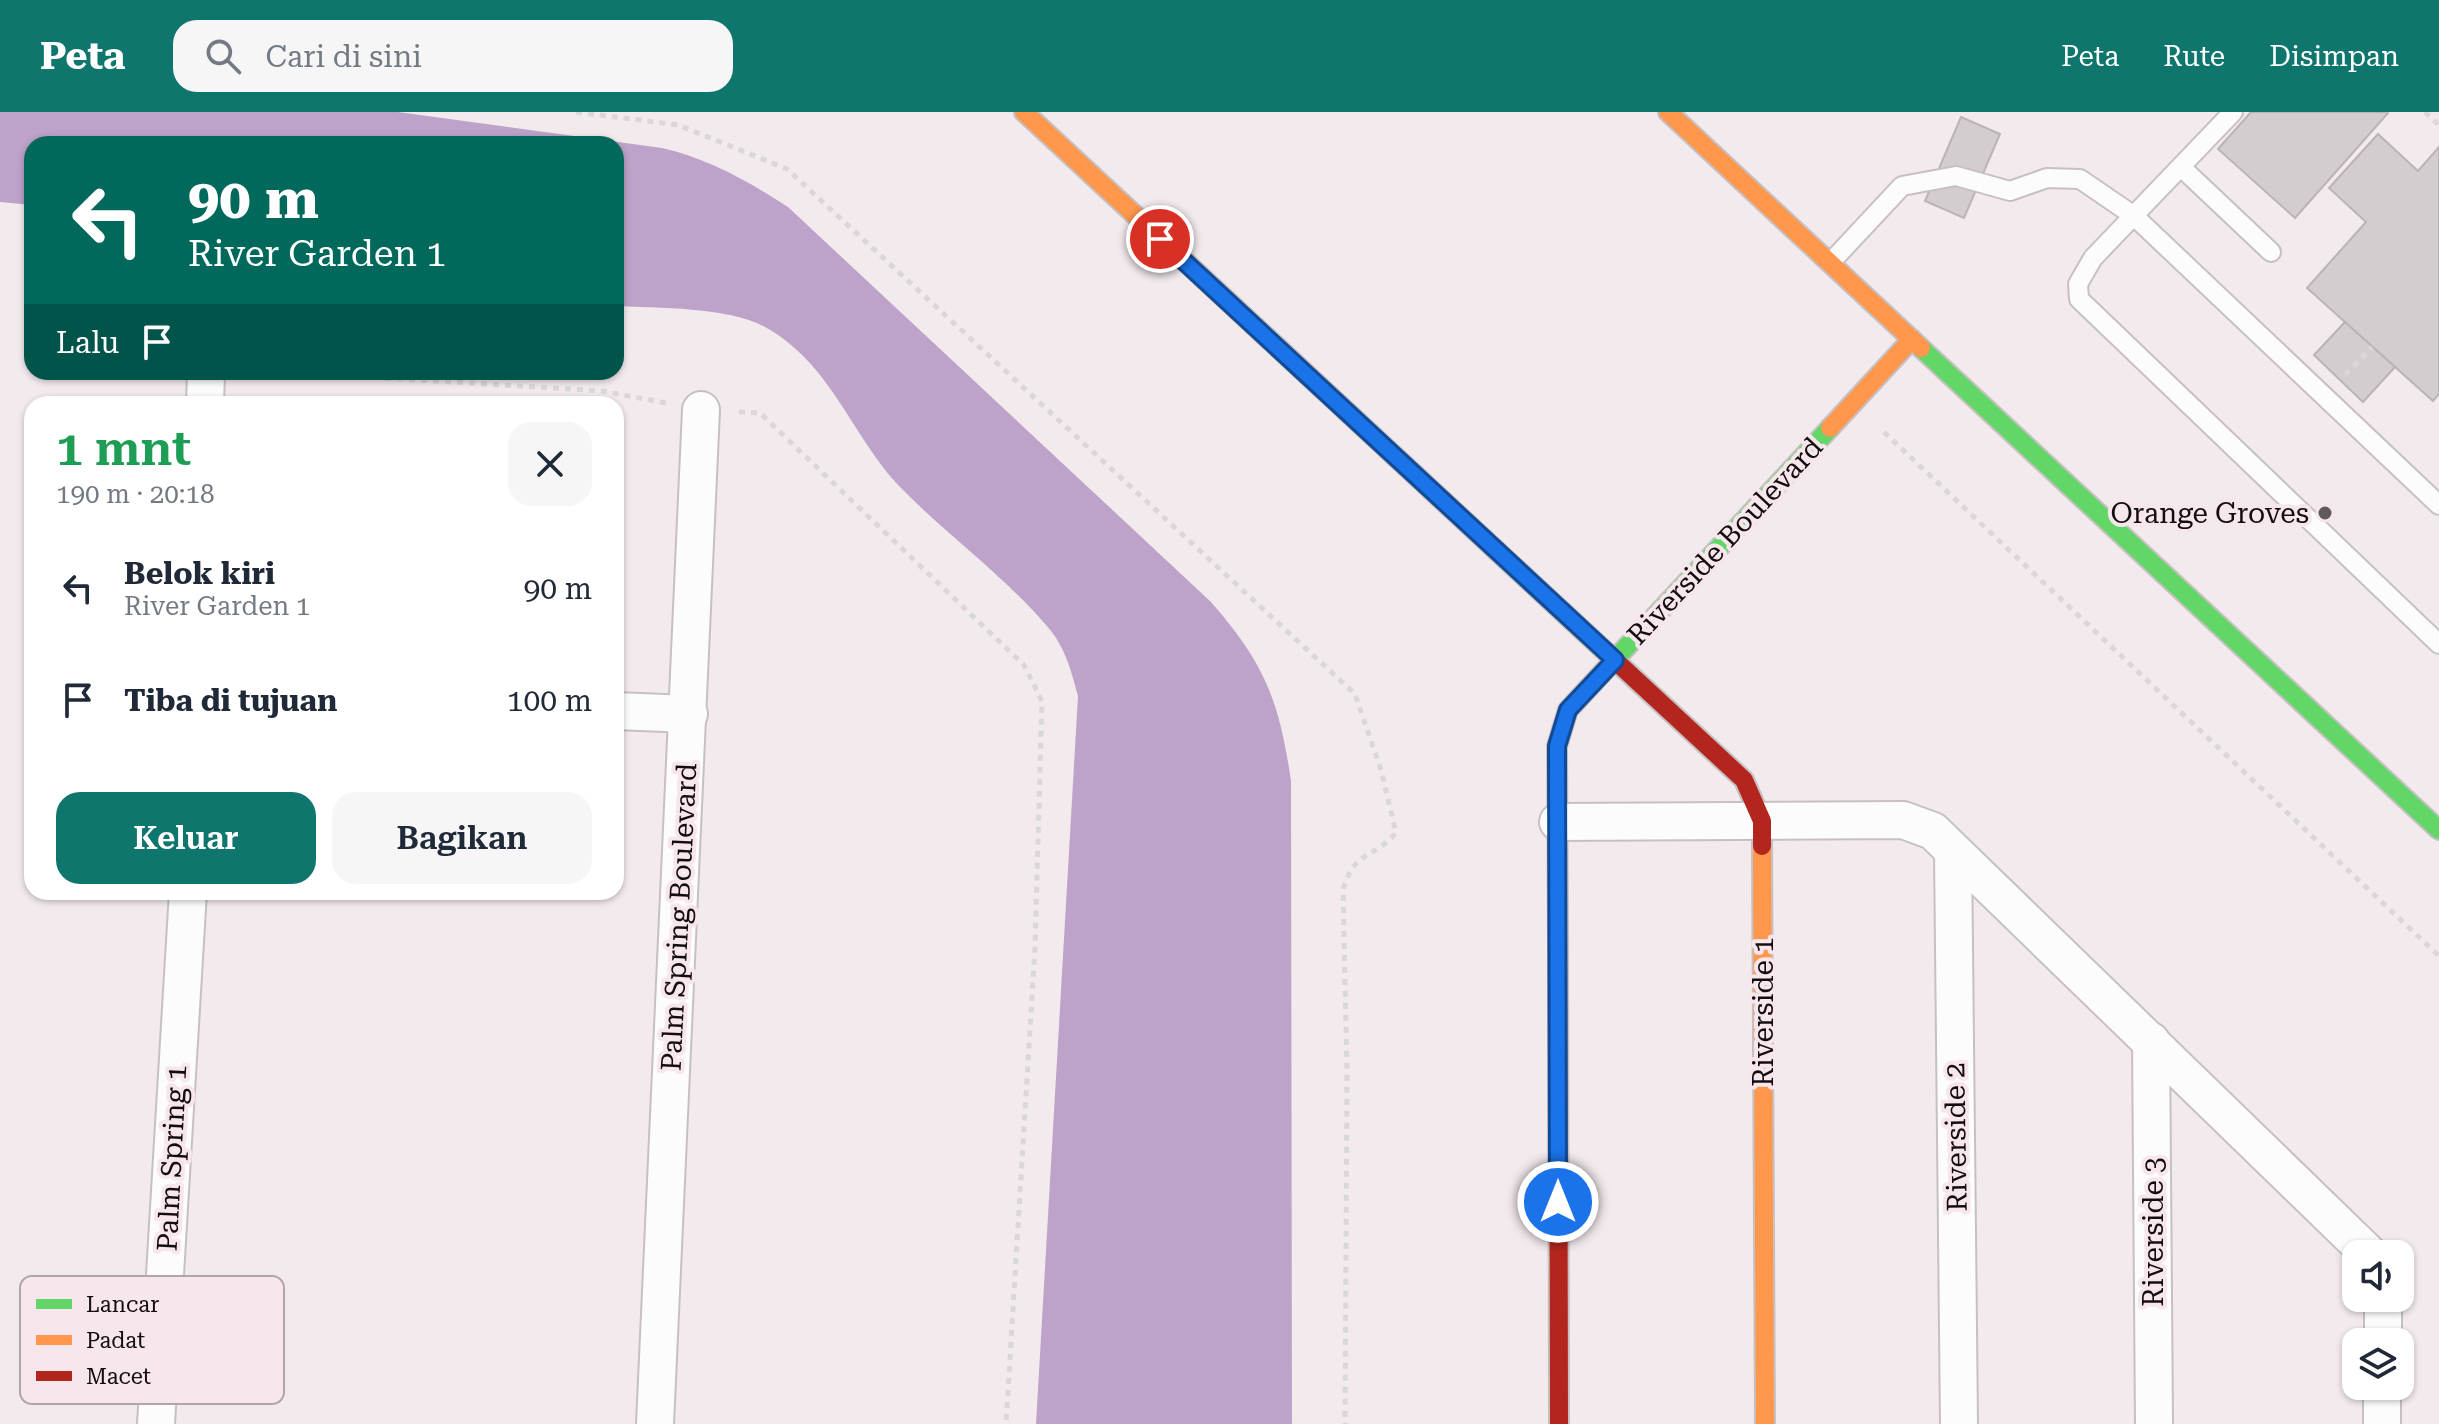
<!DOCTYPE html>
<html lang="id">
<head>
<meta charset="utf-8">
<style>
  :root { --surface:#fff; --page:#f6f6f7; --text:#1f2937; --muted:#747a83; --accent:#0f766e }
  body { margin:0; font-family:"Roboto Serif",serif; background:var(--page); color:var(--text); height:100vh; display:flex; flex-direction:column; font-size:30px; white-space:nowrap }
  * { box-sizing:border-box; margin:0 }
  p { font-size:26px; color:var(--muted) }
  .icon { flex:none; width:44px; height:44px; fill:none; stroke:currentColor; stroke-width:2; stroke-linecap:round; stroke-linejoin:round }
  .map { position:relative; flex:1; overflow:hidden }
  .drawer { position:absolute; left:24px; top:284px; width:600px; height:504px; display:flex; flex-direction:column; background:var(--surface); border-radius:24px; box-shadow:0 2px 6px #0004 }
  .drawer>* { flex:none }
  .hud { position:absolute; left:24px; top:24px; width:600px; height:244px; border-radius:24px; box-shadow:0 2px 6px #0004; background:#00695c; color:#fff; overflow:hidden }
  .tools { position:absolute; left:2342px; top:1128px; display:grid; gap:16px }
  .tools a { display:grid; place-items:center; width:72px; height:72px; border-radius:16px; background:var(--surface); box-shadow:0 2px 6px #0004; font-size:40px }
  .pin { position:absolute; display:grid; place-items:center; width:68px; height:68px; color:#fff; margin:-34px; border:4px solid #fff; border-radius:50%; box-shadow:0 2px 8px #0007 }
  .me { position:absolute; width:88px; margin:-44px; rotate:0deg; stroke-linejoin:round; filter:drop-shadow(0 0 6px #0008) }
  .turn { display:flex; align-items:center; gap:28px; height:168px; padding:0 32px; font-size:36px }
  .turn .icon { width:104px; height:104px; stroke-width:2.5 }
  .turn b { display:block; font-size:56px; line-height:68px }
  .then { display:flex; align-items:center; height:76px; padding:0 32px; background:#0003; gap:16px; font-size:30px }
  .round { display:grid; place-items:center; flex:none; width:84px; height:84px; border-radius:24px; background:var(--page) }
  .head { display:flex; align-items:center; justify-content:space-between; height:136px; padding:0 32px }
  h1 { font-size:48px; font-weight:600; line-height:60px; color:#1e9e55 }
  .button { display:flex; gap:16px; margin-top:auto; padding:16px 32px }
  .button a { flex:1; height:92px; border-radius:24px; background:var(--accent); color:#fff; font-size:32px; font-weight:600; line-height:92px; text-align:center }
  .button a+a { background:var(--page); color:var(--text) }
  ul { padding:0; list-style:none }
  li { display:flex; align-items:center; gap:24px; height:112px; padding:0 32px }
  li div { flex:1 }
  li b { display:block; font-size:30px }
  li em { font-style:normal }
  header { display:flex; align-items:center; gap:48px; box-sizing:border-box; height:112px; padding:0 40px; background:var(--accent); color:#fff }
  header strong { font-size:38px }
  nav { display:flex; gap:44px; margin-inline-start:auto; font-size:28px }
  .search { width:560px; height:72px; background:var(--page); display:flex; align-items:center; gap:20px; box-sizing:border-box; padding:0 28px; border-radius:24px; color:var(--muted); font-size:30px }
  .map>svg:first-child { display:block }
  .water { fill:#bda2c9 }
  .building { fill:#d3cdd0; stroke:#bab4b7; stroke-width:2 }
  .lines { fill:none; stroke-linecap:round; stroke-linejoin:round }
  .lane-casing { stroke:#c7c0c3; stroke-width:22 }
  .street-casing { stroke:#c7c0c3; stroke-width:40 }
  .fast-casing { stroke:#c7c0c3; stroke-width:22 }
  .slow-casing { stroke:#c7c0c3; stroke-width:22 }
  .jam-casing { stroke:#c7c0c3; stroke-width:22 }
  .path { stroke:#dad7d8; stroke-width:5; stroke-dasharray:6 6; stroke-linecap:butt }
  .lane { stroke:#fdfcfc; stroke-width:18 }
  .street { stroke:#fdfcfc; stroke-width:36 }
  .fast { stroke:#63d668; stroke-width:18 }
  .slow { stroke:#ff974d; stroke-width:18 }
  .jam { stroke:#b3261e; stroke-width:18 }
  .route-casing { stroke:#114b97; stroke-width:20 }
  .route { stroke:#1a73e8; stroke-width:14 }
  .poi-dot { fill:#615a5d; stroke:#f7e6ec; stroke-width:3 }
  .labels { text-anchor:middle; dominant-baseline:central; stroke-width:8; stroke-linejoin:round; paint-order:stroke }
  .poi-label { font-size:28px; fill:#120d0f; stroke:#f7e6ec; text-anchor:end }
  .street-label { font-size:28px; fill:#120d0f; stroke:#f7e6ec }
  .key { fill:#f7e6ec; stroke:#b2a5aa; stroke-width:2 }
  .key-label { font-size:22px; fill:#120d0f }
</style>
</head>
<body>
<header>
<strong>Peta</strong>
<div class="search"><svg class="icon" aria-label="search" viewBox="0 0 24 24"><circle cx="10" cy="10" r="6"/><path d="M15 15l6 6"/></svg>Cari di sini</div>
<nav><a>Peta</a><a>Rute</a><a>Disimpan</a></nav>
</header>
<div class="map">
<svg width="2439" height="1312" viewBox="0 0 2439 1312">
  <rect width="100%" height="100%" fill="#f3eaed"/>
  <path class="water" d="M 0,0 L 398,0 L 662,36 C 709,47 748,69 788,95 L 1211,490 C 1265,552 1279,588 1291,669 L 1292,1312 L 1036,1312 L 1078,584 C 1071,558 1065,534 1046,513 C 1003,463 947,423 901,376 C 851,324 832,252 765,215 C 729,195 658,196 616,194 L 616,32 L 32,32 L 32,93 L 0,90 Z"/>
  <g class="building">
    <path d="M 2251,0 L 2387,0 L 2388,1 L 2295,106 L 2218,37 Z"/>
    <path d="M 1961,5 L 2000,22 L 1964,106 L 1925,89 Z"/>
    <path d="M 2378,22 L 2418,59 L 2439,35 L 2439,282 L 2433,289 L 2307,176 L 2366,110 L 2329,76 Z"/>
    <path d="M 2345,210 L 2395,255 L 2363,290 L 2314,243 Z"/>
  </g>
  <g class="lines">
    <g class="lane-casing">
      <g id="lane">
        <path d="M 2233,0 L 2093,146 L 2078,172 L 2079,187 L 2439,532"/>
        <path d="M 2181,55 L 2271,140"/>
        <path d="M 1830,151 L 1902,74 L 1956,64 L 2010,79 L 2047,66 L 2080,67 L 2134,104 L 2439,393"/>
      </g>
    </g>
    <g class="street-casing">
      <g id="street">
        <path d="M 205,292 L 206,260"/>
        <path d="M 616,599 L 689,602"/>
        <path d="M 1558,710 L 1903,708 L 1933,719 L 2369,1142"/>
        <path d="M 1953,739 L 1959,1312"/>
        <path d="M 2151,929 L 2154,1312"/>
        <path d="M 2383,1230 L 2383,1186"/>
        <path d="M 156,1312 L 188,780"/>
        <path d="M 655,1312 L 701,298"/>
        <path d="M 2382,1312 L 2382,1274"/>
      </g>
    </g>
    <g class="fast-casing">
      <g id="fast">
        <path d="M 1921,236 L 2439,718"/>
        <path d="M 1558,825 L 1557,634 L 1568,598 L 1830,316"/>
      </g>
    </g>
    <g class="slow-casing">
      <g id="slow">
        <path d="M 1024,0 L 1498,440"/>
        <path d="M 1668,0 L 1921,236"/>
        <path d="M 1830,316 L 1912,227"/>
        <path d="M 1762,734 L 1765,1312"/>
      </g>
    </g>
    <g class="jam-casing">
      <g id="jam">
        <path d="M 1498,440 L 1744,668 L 1762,709 L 1762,734"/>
        <path d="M 1558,825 L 1559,1312"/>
      </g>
    </g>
    <g class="path">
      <path d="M 576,0 L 678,13 L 787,57 L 1355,582 L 1381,658 L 1396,721 C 1372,748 1354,738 1343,778 L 1347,959 L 1345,1312"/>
      <path d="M 2425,0 L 2439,13"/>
      <path d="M 362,260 L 385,266 L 603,279 L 666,291"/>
      <path d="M 2345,263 L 2372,235"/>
      <path d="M 739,300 L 760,301 L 1024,553 L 1042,589 L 1035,835 L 1006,1312"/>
      <path d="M 1884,320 L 2439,844"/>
    </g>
    <use href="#lane" class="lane"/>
    <use href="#street" class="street"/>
    <use href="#fast" class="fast"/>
    <use href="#slow" class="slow"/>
    <use href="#jam" class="jam"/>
  </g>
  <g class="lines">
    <g class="route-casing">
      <path id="route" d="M 1160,127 L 1615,548 L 1568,598 L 1557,634 L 1558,1090"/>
    </g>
    <use href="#route" class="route"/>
  </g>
  <circle class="poi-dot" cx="2325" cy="401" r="8"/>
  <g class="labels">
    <g class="poi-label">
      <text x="2309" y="401">Orange Groves</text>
    </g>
    <g class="street-label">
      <text transform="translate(1725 429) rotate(-47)">Riverside Boulevard</text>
      <text transform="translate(679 805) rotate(-87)">Palm Spring Boulevard</text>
      <text transform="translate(1763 900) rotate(-90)">Riverside 1</text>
      <text transform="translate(1956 1025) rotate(-91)">Riverside 2</text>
      <text transform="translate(172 1046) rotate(-87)">Palm Spring 1</text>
      <text transform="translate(2153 1120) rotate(-90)">Riverside 3</text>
    </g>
  </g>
  <rect x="20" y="1164" width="264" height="128" rx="12" class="key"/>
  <rect x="36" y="1187" width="36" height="10" fill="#63d668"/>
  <rect x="36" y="1223" width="36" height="10" fill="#ff974d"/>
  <rect x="36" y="1259" width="36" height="10" fill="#b3261e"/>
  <g class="key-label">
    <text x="86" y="1200">Lancar</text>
    <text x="86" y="1236">Padat</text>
    <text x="86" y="1272">Macet</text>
  </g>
</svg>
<div class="tools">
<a><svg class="icon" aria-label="sound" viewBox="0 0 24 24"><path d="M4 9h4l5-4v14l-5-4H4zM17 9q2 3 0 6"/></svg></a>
<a><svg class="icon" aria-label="layers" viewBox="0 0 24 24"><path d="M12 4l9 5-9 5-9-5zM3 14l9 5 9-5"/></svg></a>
</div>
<div class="pin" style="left:1160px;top:127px;background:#d93025"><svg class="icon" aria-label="arrive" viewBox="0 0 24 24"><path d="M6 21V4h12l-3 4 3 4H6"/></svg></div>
<svg class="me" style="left:1558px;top:1090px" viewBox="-20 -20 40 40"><circle r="17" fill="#1a73e8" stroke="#fff" stroke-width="3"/><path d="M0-11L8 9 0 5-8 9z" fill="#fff"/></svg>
<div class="hud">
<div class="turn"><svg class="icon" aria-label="left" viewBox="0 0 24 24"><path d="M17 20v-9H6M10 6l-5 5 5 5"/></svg><div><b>90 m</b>River Garden 1</div></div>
<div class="then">Lalu<svg class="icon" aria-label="arrive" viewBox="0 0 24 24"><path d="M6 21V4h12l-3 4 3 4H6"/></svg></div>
</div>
<section class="drawer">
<div class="head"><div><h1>1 mnt</h1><p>190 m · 20:18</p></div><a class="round"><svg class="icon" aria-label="close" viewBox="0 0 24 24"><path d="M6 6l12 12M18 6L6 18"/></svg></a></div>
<ul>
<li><svg class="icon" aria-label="left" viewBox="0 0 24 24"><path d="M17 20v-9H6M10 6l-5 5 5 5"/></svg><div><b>Belok kiri</b><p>River Garden 1</p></div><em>90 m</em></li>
<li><svg class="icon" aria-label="arrive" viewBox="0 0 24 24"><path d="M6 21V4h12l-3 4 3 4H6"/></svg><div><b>Tiba di tujuan</b></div><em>100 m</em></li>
</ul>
<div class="button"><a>Keluar</a><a>Bagikan</a></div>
</section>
</div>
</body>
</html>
